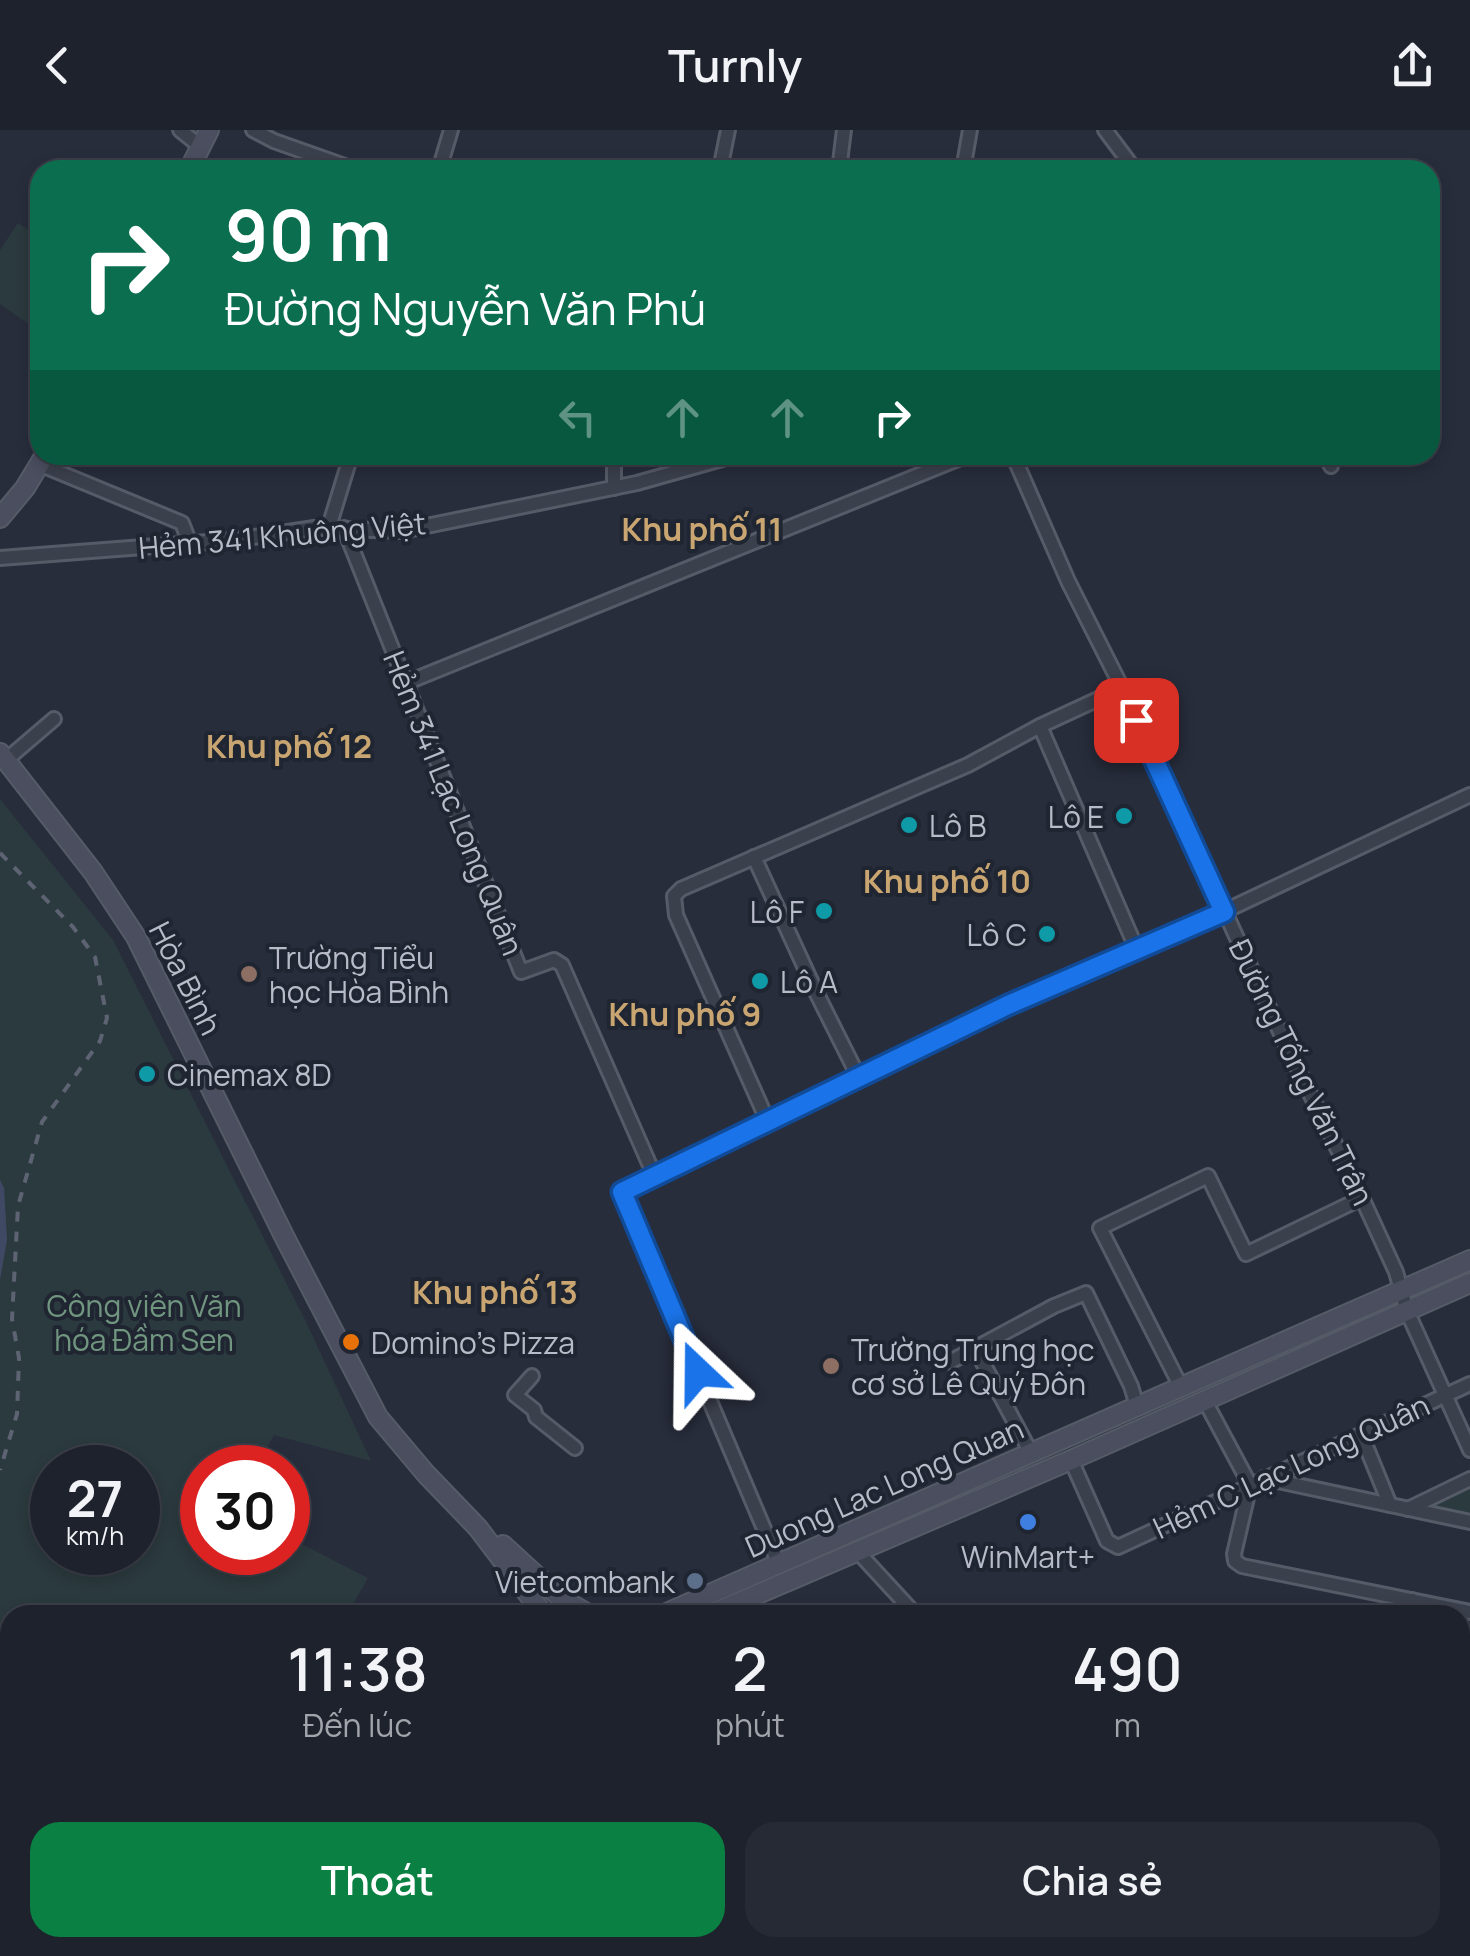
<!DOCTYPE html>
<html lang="vi">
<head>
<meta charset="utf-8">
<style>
  :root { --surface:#1e222d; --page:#262a35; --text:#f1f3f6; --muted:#a1a4aa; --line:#3c3f49; --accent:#0b8043 }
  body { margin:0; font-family:Manrope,sans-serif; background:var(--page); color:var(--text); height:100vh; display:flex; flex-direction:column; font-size:38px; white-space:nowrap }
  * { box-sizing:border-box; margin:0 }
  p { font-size:32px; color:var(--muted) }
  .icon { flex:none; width:55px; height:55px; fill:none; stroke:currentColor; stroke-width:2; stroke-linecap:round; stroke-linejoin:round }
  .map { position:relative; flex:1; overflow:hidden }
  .panel { position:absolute; left:0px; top:1475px; width:1470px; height:352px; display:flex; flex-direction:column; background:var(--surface); border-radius:30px 30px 0 0; box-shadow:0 5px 15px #0003,0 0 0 2px var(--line) }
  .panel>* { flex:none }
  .top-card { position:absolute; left:30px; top:30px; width:1410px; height:305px; border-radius:30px; box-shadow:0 5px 15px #0003,0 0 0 2px var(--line); background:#0b6e4f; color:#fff; overflow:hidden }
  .speed { position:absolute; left:30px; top:1315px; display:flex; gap:20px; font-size:50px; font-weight:700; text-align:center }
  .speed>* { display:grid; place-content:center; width:130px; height:130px; border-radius:50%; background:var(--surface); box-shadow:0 5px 15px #0003,0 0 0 2px var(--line); line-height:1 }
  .speed small { font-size:25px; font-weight:400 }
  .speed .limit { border:15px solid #d22; background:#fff; color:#111 }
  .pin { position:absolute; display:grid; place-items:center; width:85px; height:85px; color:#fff; margin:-42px; border-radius:20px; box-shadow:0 5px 15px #0006 }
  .me { position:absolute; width:110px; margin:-55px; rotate:337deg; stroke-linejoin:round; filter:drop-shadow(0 0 8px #0008) }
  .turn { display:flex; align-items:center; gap:35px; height:210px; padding:0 30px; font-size:45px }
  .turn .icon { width:130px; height:130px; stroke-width:2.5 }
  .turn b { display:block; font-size:70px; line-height:85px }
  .lanes { display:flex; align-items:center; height:95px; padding:0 30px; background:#0003; justify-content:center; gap:50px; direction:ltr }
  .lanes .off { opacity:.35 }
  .eta { display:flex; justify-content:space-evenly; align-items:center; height:170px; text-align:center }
  .eta b { font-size:60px; font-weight:600; line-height:70px }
  .cta { display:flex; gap:20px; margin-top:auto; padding:20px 30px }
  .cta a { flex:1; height:115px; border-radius:30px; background:var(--accent); color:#fff; font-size:40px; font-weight:600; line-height:115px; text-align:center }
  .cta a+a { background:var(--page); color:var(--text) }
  header { display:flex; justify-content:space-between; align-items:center; height:130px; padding:0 30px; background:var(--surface); font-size:45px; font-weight:600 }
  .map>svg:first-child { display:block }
  .green { fill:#2b3a3e; fill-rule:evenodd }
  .water { fill:#404963 }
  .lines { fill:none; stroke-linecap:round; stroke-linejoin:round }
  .street-casing { stroke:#565b68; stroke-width:18 }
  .secondary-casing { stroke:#565b68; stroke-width:22 }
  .street { stroke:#3b404d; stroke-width:12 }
  .secondary { stroke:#4a4e5f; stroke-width:18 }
  .rail { stroke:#5e6373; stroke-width:4; stroke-dasharray:10 10; stroke-linecap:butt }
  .route-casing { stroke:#114b97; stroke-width:25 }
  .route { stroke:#1a73e8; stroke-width:18 }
  .culture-dot { fill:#0f9aa8; stroke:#202532; stroke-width:4 }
  .education-dot { fill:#8d6e63; stroke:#202532; stroke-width:4 }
  .food-dot { fill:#e8710a; stroke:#202532; stroke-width:4 }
  .shop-dot { fill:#3f7fe0; stroke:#202532; stroke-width:4 }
  .service-dot { fill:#5c6f8a; stroke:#202532; stroke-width:4 }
  .labels { text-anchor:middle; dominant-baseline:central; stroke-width:8; stroke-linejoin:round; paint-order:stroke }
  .street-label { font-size:30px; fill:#b8bbc8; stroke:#202532 }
  .poi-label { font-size:30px; fill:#b8bbc8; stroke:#202532; text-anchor:start }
  .park-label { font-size:30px; fill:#719680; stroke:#202532 }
  .neighbourhood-label { font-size:32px; font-weight:bold; fill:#c9a671; stroke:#202532 }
</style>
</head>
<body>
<header><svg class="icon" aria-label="back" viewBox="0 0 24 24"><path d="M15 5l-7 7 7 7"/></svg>Turnly<svg class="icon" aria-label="share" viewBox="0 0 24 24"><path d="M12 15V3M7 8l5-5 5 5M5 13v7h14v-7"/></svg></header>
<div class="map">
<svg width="1470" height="1826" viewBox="0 0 1470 1826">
  <rect width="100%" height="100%" fill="#282d3c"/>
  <g class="green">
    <path d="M 18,93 L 40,108 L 40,202 L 0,174 L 0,120 Z"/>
    <path d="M 0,669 L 113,810 L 306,1192 L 371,1331 L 274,1305 L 257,1337 L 202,1338 L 202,1422 L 288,1422 L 288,1407 L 368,1448 L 347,1485 L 10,1485 L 10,1781 L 0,1778 ZM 52,1338 L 138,1338 L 138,1422 L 52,1422 Z"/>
    <path d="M 1470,1354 L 1470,1387 L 1432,1377 L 1435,1371 Z"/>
  </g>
  <path class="water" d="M 0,1050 L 4,1058 L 7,1110 L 0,1150 Z"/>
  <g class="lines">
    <g class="street-casing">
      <g id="street">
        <path d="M 180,0 L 201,17"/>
        <path d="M 253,0 L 274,11 L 356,40"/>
        <path d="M 1105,0 L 1135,40"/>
        <path d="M 439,40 L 451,0"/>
        <path d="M 720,40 L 728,0"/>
        <path d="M 839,40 L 844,0"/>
        <path d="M 963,40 L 970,0"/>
        <path d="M 1013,325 L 1068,451 L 1122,558 L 1287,917 L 1362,1068 L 1396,1142 L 1407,1181 L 1470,1320"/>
        <path d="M 1326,325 L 1331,336"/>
        <path d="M 39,334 L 182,393 L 189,411"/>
        <path d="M 614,358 L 614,325"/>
        <path d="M 329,397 L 351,325"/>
        <path d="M 344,398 L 521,842 L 554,830 L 562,835 L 655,1047 L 622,1063 L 778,1432"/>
        <path d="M 0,428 L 234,410 L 314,398 L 402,401 L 637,353 L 736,325"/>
        <path d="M 408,552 L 968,325"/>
        <path d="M 1040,596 L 1137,820"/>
        <path d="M 6,630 L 54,589"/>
        <path d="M 754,727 L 816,862 L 859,948"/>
        <path d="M 768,992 L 676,785 L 674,766 L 681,759 L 968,635 L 1040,596 L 1122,558"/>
        <path d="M 655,1047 L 1008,875 L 1225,781 L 1470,665"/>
        <path d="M 975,1218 L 1031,1323"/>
        <path d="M 950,1232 L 1054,1176 L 1086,1163 L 1131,1256 L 1137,1276"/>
        <path d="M 532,1246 L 515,1265 L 534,1280 L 536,1287 L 575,1318"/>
        <path d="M 1181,1257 L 1100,1098 L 1208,1046 L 1246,1124 L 1362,1068"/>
        <path d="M 1205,1271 L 1250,1355 L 1234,1424 L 1235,1431 L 1242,1436 L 1470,1482"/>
        <path d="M 1361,1304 L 1390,1375"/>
        <path d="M 1071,1330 L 1107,1411 L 1118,1417 L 1470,1254"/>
        <path d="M 1264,1348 L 1470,1392"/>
        <path d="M 1408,1379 L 1470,1349"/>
        <path d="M 857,1421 L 916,1485"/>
        <path d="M 1390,1485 L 1412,1470"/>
        <path d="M 1460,1551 L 1470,1547"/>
        <path d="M 1460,1590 L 1470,1603"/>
        <path d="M 1460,1713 L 1470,1708"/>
        <path d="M 1460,1760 L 1470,1777"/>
        <path d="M 1460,1794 L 1470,1787"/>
        <path d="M 245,1818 L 260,1826"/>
        <path d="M 399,1818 L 412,1826"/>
        <path d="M 592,1818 L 595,1826"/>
        <path d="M 699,1818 L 706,1826"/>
        <path d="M 1108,1818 L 1112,1826"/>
        <path d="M 1221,1818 L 1225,1826"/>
        <path d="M 761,1826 L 772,1818"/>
        <path d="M 1013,1826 L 1023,1818"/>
        <path d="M 1272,1826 L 1285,1818"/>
        <path d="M 1415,1826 L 1427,1818"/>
      </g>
    </g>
    <g class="secondary-casing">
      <g id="secondary">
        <path d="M 189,40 L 209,0"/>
        <path d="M 0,388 L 25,358 L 45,325"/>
        <path d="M 0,623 L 93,742 L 136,807 L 285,1108 L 378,1287 L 426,1344 L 478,1398 L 544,1485"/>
        <path d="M 503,1415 L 562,1469 L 590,1485"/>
        <path d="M 662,1485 L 1470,1130"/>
        <path d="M 709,1485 L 1071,1330 L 1470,1153"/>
        <path d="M 832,1818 L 839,1826"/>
        <path d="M 379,1826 L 384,1818"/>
      </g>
    </g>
    <use href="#street" class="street"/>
    <use href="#secondary" class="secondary"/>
    <path class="rail" d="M 0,723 L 73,797 L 95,827 L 107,888 L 100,911 L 42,992 L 18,1076 L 12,1189 L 19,1228 L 17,1284 L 0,1340"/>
  </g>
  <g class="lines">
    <g class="route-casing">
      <path id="route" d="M 698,1242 L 622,1062 L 1008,875 L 1224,782 L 1136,590"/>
    </g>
    <use href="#route" class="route"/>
  </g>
  <g class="culture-dot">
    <circle cx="1124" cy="686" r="10"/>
    <circle cx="909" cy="695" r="10"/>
    <circle cx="824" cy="781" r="10"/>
    <circle cx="1047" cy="804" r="10"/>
    <circle cx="760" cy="851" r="10"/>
    <circle cx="147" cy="944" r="10"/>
  </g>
  <g class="education-dot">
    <circle cx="249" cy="844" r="10"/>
    <circle cx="831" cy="1236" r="10"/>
  </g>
  <circle class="food-dot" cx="351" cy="1212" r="10"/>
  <circle class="shop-dot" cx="1028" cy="1392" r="10"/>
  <circle class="service-dot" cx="695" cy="1451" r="10"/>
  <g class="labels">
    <g class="street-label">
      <text transform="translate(282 405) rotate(-5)">Hẻm 341 Khuông Việt</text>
      <text transform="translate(454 673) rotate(68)">Hẻm 341 Lạc Long Quân</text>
      <text transform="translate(186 848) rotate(63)">Hòa Bình</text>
      <text transform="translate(1302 942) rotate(64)">Đường Tống Văn Trân</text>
      <text transform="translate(1291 1336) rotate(-25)">Hẻm C Lạc Long Quân</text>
      <text transform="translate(884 1357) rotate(-24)">Duong Lac Long Quan</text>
    </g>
    <g class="poi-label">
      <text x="1104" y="686" text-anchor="end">Lô E</text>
      <text x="929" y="695">Lô B</text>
      <text x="804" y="781" text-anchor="end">Lô F</text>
      <text x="1027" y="804" text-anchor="end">Lô C</text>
      <text x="269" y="827">Trường Tiểu<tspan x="269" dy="34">học Hòa Bình</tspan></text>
      <text x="780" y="851">Lô A</text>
      <text x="167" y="944">Cinemax 8D</text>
      <text x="371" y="1212">Domino's Pizza</text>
      <text x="851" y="1219">Trường Trung học<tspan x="851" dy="34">cơ sở Lê Quý Đôn</tspan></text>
      <text x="1028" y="1426" text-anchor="middle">WinMart+</text>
      <text x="675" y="1451" text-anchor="end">Vietcombank</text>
    </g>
    <g class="park-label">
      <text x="144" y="1175">Công viên Văn<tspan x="144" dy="34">hóa Đầm Sen</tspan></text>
    </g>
    <g class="neighbourhood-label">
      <text x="702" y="399">Khu phố 11</text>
      <text x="289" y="616">Khu phố 12</text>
      <text x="947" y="751">Khu phố 10</text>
      <text x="685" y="884">Khu phố 9</text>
      <text x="495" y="1162">Khu phố 13</text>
    </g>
  </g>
</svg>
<div class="speed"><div>27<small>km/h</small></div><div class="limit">30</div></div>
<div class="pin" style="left:1136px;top:590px;background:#d93025"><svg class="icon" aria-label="arrive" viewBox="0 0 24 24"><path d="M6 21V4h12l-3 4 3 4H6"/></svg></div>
<svg class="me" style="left:698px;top:1242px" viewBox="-20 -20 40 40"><path d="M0-17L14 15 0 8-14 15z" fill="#1a73e8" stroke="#fff" stroke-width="4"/></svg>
<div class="top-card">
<div class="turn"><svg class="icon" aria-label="right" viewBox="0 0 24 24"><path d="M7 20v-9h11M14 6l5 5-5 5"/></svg><div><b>90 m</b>Đường Nguyễn Văn Phú</div></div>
<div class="lanes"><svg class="icon off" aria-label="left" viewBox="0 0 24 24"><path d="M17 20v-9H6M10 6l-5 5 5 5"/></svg><svg class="icon off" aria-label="ahead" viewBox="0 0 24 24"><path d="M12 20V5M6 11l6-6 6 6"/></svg><svg class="icon off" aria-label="ahead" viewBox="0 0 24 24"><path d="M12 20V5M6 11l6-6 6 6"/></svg><svg class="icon" aria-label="right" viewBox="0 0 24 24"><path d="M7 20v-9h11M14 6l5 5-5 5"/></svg></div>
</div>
<section class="panel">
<div class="eta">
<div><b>11:38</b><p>Đến lúc</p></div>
<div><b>2</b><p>phút</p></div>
<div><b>490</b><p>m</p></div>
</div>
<div class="cta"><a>Thoát</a><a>Chia sẻ</a></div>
</section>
</div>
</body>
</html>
